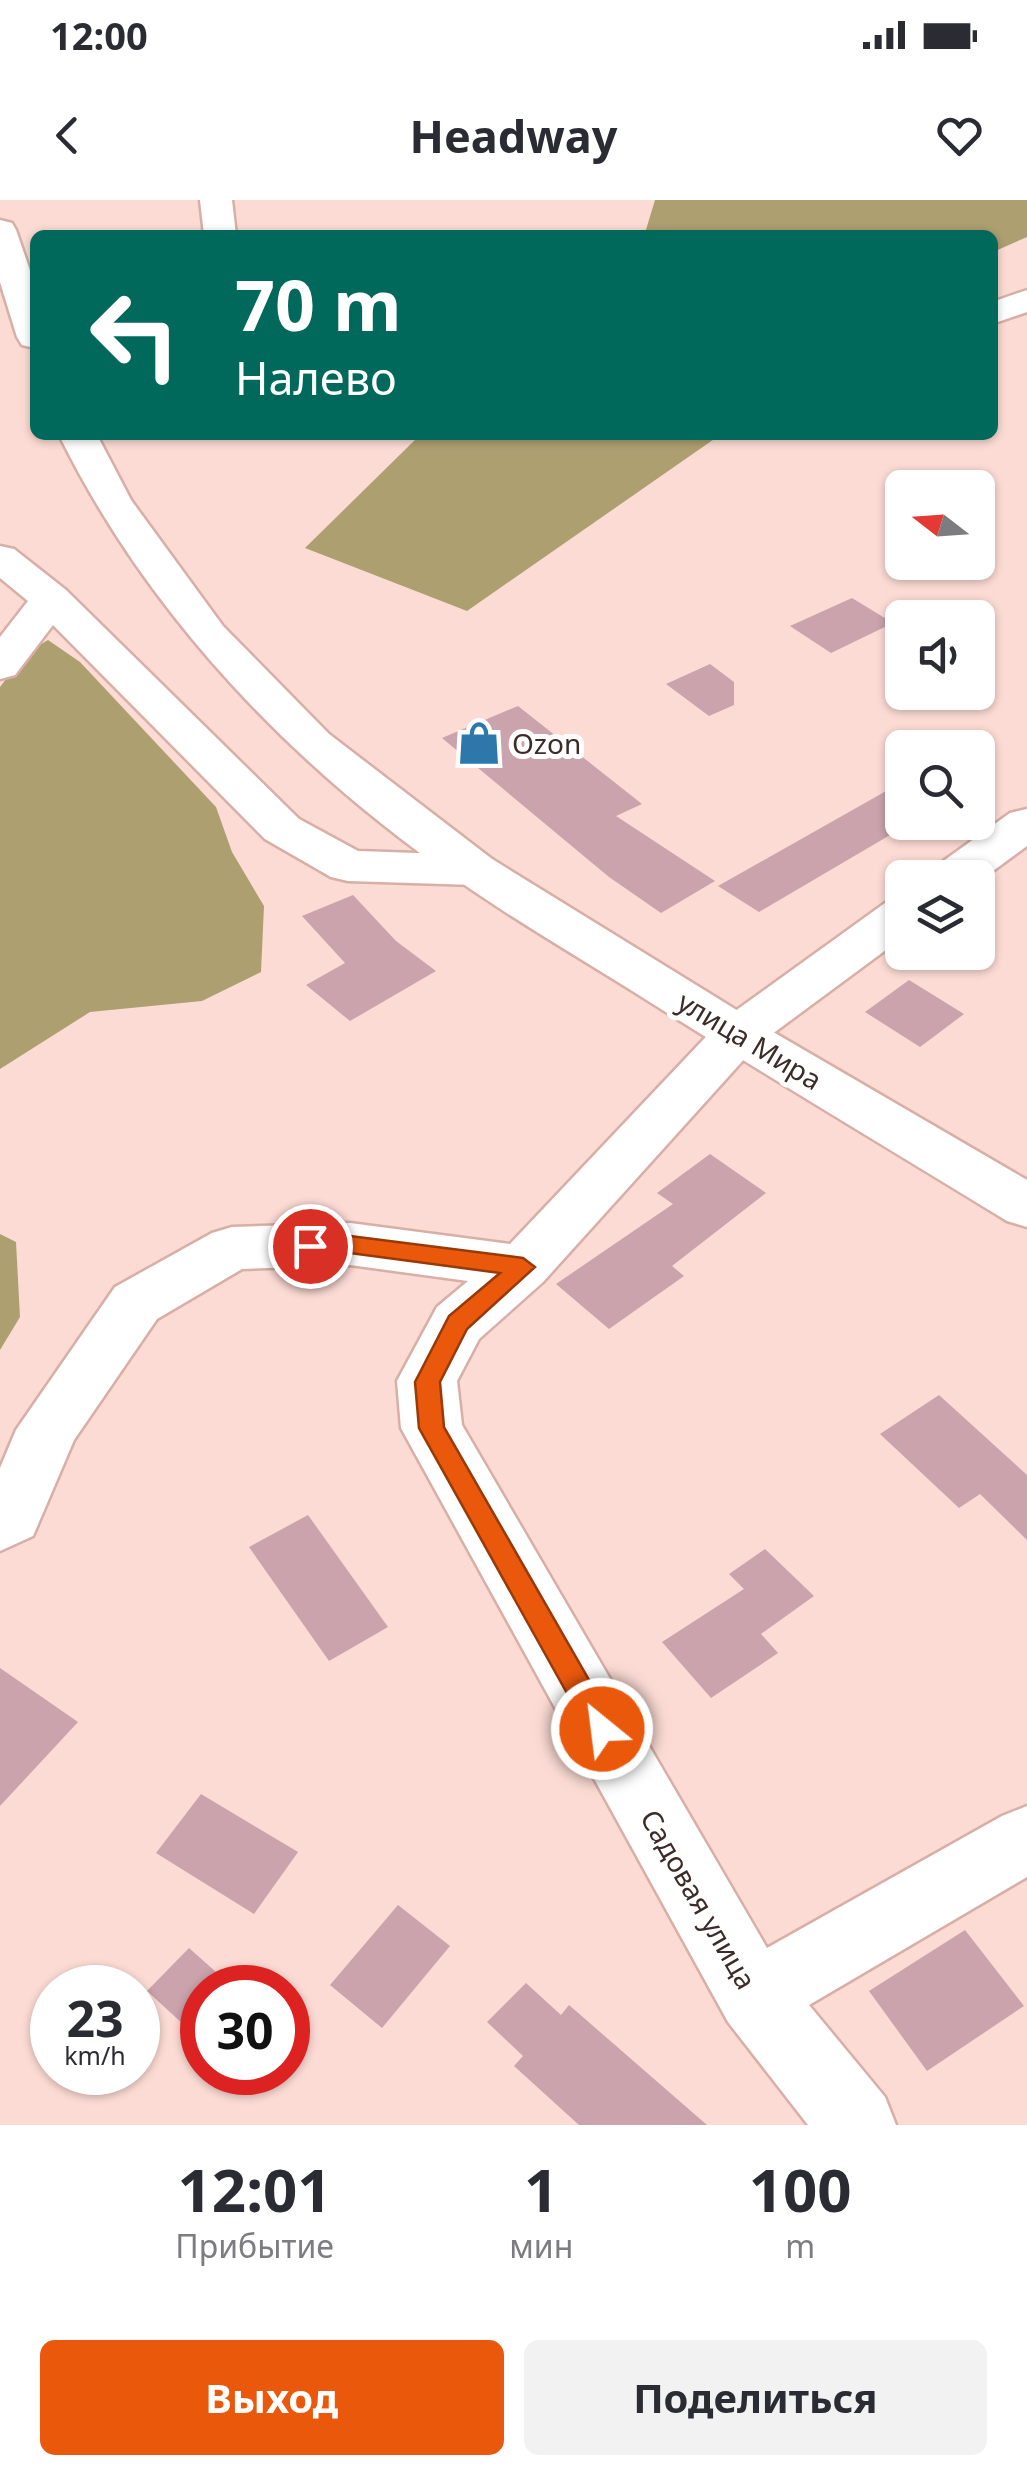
<!DOCTYPE html>
<html lang="ru">
<head>
<meta charset="utf-8">
<style>
  :root { --surface:#fff; --page:#f2f2f3; --text:#2b2b33; --muted:#7c7c81; --accent:#ea580c }
  body { margin:0; font-family:"Noto Sans",sans-serif; background:var(--page); color:var(--text); height:100vh; display:flex; flex-direction:column; font-size:38px; white-space:nowrap }
  * { box-sizing:border-box; margin:0 }
  p { font-size:32px; color:var(--muted) }
  .icon { flex:none; width:55px; height:55px; fill:none; stroke:currentColor; stroke-width:2; stroke-linecap:round; stroke-linejoin:round }
  .map { position:relative; height:1925px; overflow:hidden }
  .drawer { display:flex; flex-direction:column; background:var(--surface); flex:1 }
  .drawer>* { flex:none }
  .guide { position:absolute; left:30px; top:30px; width:968px; height:210px; border-radius:15px; box-shadow:0 2px 8px #0004; background:#00695c; color:#fff; overflow:hidden }
  .needle { width:65px; rotate:287deg }
  .buttons { position:absolute; left:885px; top:270px; display:grid; gap:20px }
  .buttons a { display:grid; place-items:center; width:110px; height:110px; border-radius:15px; background:var(--surface); box-shadow:0 2px 8px #0004; font-size:50px }
  .speed { position:absolute; left:30px; top:1765px; display:flex; gap:20px; font-size:50px; font-weight:700; text-align:center }
  .speed>* { display:grid; place-content:center; width:130px; height:130px; border-radius:50%; background:var(--surface); box-shadow:0 2px 8px #0004; line-height:1 }
  .speed small { font-size:25px; font-weight:400 }
  .speed .limit { border:15px solid #d22; background:#fff; color:#111 }
  .pin { position:absolute; display:grid; place-items:center; width:85px; height:85px; color:#fff; margin:-42px; border:5px solid #fff; border-radius:50%; box-shadow:0 2px 10px #0007 }
  .me { position:absolute; width:110px; margin:-55px; rotate:331deg; stroke-linejoin:round; filter:drop-shadow(0 0 8px #0008) }
  .turn { display:flex; align-items:center; gap:35px; height:210px; padding:0 40px; font-size:45px }
  .turn .icon { width:130px; height:130px; stroke-width:2.5 }
  .turn b { display:block; font-size:70px; line-height:85px }
  .eta { display:flex; justify-content:space-evenly; align-items:center; height:170px; text-align:center }
  .eta b { font-size:60px; font-weight:700; line-height:70px }
  .primary-button { display:flex; gap:20px; margin-top:auto; padding:20px 40px }
  .primary-button a { flex:1; height:115px; border-radius:15px; background:var(--accent); color:#fff; font-size:40px; font-weight:700; line-height:115px; text-align:center }
  .primary-button a+a { background:var(--page); color:var(--text) }
  .status { display:flex; justify-content:space-between; align-items:center; height:70px; padding:0 50px; background:var(--surface); direction:ltr }
  .status svg { height:28px; fill:currentColor }
  header { display:flex; justify-content:space-between; align-items:center; height:130px; padding:0 40px; background:var(--surface); font-size:45px; font-weight:700 }
  .map>svg:first-child { display:block }
  .forest { fill:#ae9f71 }
  .building { fill:#caa3ac }
  .lines { fill:none; stroke-linecap:round; stroke-linejoin:round }
  .minor-casing { stroke:#d7afa7; stroke-width:5 }
  .major-casing { stroke:#d7afa7; stroke-width:5 }
  .minor { fill:#fff; fill-rule:evenodd }
  .major { fill:#fff; fill-rule:evenodd }
  .route { fill:#ea580c; stroke:#983908; stroke-width:2.5 }
  .labels { text-anchor:middle; dominant-baseline:central; stroke-width:10; stroke-linejoin:round; paint-order:stroke }
  .poi-label { font-size:28px; fill:#3b2c28; stroke:#fff; text-anchor:start }
  .street-label { font-size:28px; fill:#3b2c28; stroke:#fff }
</style>
</head>
<body>
<div class="status"><b>12:00</b><svg viewBox="0 0 49 12"><path d="M0 12V9h3v3zM5 12V6h3v6zM10 12V3h3v9zM15 12V0h3v12zM26 1h20v11H26zM47 4h2v5h-2z"/></svg></div>
<header><svg class="icon" aria-label="back" viewBox="0 0 24 24"><path d="M15 5l-7 7 7 7"/></svg>Headway<svg class="icon" aria-label="heart" viewBox="0 0 24 24"><path d="M12 20l-8-8c-3-5 5-10 8-4 3-6 11-1 8 4z"/></svg></header>
<div class="map">
<svg width="1027" height="1925" viewBox="0 0 1027 1925">
  <rect width="100%" height="100%" fill="#fcdbd4"/>
  <g class="forest">
    <path d="M 655,0 L 1027,0 L 1027,37 L 993,52 L 992,35 L 626,35 L 645,33 Z"/>
    <path d="M 420,235 L 720,235 L 467,411 L 305,348 Z"/>
    <path d="M 48,440 L 80,462 L 216,607 L 232,652 L 264,706 L 261,772 L 202,801 L 90,812 L 0,869 L 0,487 L 25,454 Z"/>
    <path d="M 0,1034 L 16,1042 L 20,1117 L 0,1150 Z"/>
  </g>
  <g class="building">
    <path d="M 852,398 L 893,423 L 831,453 L 790,426 Z"/>
    <path d="M 710,464 L 734,482 L 734,505 L 709,516 L 666,484 Z"/>
    <path d="M 518,506 L 642,604 L 616,616 L 715,681 L 661,713 L 609,677 L 442,538 Z"/>
    <path d="M 902,582 L 902,628 L 759,712 L 718,686 Z"/>
    <path d="M 353,695 L 396,741 L 436,771 L 350,821 L 306,785 L 345,763 L 302,716 Z"/>
    <path d="M 909,780 L 964,814 L 920,847 L 865,812 Z"/>
    <path d="M 710,954 L 766,993 L 672,1066 L 684,1076 L 609,1129 L 556,1084 L 673,1004 L 657,993 Z"/>
    <path d="M 939,1195 L 1027,1275 L 1027,1340 L 980,1294 L 959,1308 L 880,1234 Z"/>
    <path d="M 308,1315 L 388,1427 L 329,1461 L 249,1347 Z"/>
    <path d="M 765,1349 L 814,1396 L 761,1434 L 778,1453 L 711,1498 L 662,1442 L 744,1389 L 729,1374 Z"/>
    <path d="M 0,1468 L 78,1522 L 0,1606 Z"/>
    <path d="M 201,1594 L 298,1652 L 254,1714 L 156,1653 Z"/>
    <path d="M 398,1705 L 450,1746 L 382,1828 L 330,1785 Z"/>
    <path d="M 965,1730 L 1024,1806 L 927,1871 L 869,1791 Z"/>
    <path d="M 189,1748 L 225,1780 L 218,1788 L 202,1788 L 202,1803 L 183,1824 L 147,1791 Z"/>
    <path d="M 526,1783 L 561,1815 L 569,1805 L 707,1925 L 579,1925 L 514,1866 L 523,1856 L 487,1822 Z"/>
  </g>
  <g class="lines">
    <g class="minor-casing">
      <g id="minor">
        <path d="M 200,0 L 232,0 L 236,35 L 204,35 Z"/>
        <path d="M 1027,90 L 1027,112 L 992,124 L 992,102 Z"/>
        <path d="M 0,346 L 14,349 L 66,390 L 299,619 L 358,651 L 475,655 L 492,659 L 499,670 L 492,681 L 475,685 L 348,681 L 331,677 L 265,639 L 53,425 L 15,475 L 0,479 L 0,437 L 28,401 L 0,378 Z"/>
        <path d="M 1027,609 L 1027,646 L 978,682 L 978,678 L 928,678 L 935,667 L 1010,613 Z"/>
        <path d="M 902,698 L 902,738 L 756,846 L 543,1082 L 479,1139 L 457,1181 L 462,1225 L 767,1748 L 1002,1616 L 1027,1606 L 1027,1677 L 809,1805 L 885,1897 L 896,1925 L 808,1925 L 728,1822 L 401,1228 L 397,1181 L 437,1107 L 468,1081 L 350,1065 L 242,1069 L 157,1119 L 74,1240 L 33,1336 L 0,1351 L 0,1268 L 16,1230 L 115,1087 L 212,1033 L 232,1027 L 350,1023 L 510,1044 L 720,822 L 885,703 Z"/>
      </g>
    </g>
    <g class="major-casing">
      <g id="major">
        <path d="M 0,20 L 12,23 L 16,30 L 35,85 L 35,148 L 22,145 L 17,137 L 0,82 Z"/>
        <path d="M 59,235 L 97,235 L 131,300 L 223,426 L 329,534 L 492,659 L 756,822 L 1027,980 L 1027,1027 L 1007,1021 C 880,943 752,867 626,787 C 570,752 513,719 459,681 C 293,566 149,417 59,235 Z"/>
      </g>
    </g>
    <use href="#minor" class="minor"/>
    <use href="#major" class="major"/>
  </g>
  <path class="route" d="M 350,1036 L 523,1058 L 535,1067 L 467,1129 L 440,1182 L 444,1227 L 612,1520 L 616,1529 L 612,1538 L 602,1541 L 592,1538 L 419,1228 L 415,1182 L 449,1116 L 500,1073 L 350,1053 L 310,1054 L 299,1046 L 310,1037 Z"/>
  <defs>
    <g id="shop-bare" transform="scale(3.45)"><path d="M-5-2.5h2.3a2.7 3.5 0 0 1 5.4 0H5L5.5 6h-11ZM-1.5-2.5h3a1.5 2.3 0 0 0-3 0Z" fill="#2e77ab" stroke="#fff" stroke-width="2.5" paint-order="stroke"/></g>
  </defs>
  <g fill-rule="evenodd">
    <use href="#shop-bare" x="479" y="543"/>
  </g>
  <g class="labels">
    <g class="poi-label">
      <text x="512" y="543">Ozon</text>
    </g>
    <g class="street-label">
      <text transform="translate(750 840) rotate(31)">улица Мира</text>
      <text transform="translate(699 1699) rotate(60)">Садовая улица</text>
    </g>
  </g>
</svg>
<div class="buttons">
<a><svg class="needle" viewBox="-14 -14 28 28"><path d="M0-13l5 13h-10z" fill="#e53935"/><path d="M0 13l5-13h-10z" fill="#7c7c81"/></svg></a>
<a><svg class="icon" aria-label="sound" viewBox="0 0 24 24"><path d="M4 9h4l5-4v14l-5-4H4zM17 9q2 3 0 6"/></svg></a>
<a><svg class="icon" aria-label="search" viewBox="0 0 24 24"><circle cx="10" cy="10" r="6"/><path d="M15 15l6 6"/></svg></a>
<a><svg class="icon" aria-label="layers" viewBox="0 0 24 24"><path d="M12 4l9 5-9 5-9-5zM3 14l9 5 9-5"/></svg></a>
</div>
<div class="speed"><div>23<small>km/h</small></div><div class="limit">30</div></div>
<div class="pin" style="left:310px;top:1046px;background:#d93025"><svg class="icon" aria-label="arrive" viewBox="0 0 24 24"><path d="M6 21V4h12l-3 4 3 4H6"/></svg></div>
<svg class="me" style="left:602px;top:1529px" viewBox="-20 -20 40 40"><circle r="17" fill="#ea580c" stroke="#fff" stroke-width="3"/><path d="M0-11L8 9 0 5-8 9z" fill="#fff"/></svg>
<div class="guide">
<div class="turn"><svg class="icon" aria-label="left" viewBox="0 0 24 24"><path d="M17 20v-9H6M10 6l-5 5 5 5"/></svg><div><b>70 m</b>Налево</div></div>
</div>
</div>
<section class="drawer">
<div class="eta">
<div><b>12:01</b><p>Прибытие</p></div>
<div><b>1</b><p>мин</p></div>
<div><b>100</b><p>m</p></div>
</div>
<div class="primary-button"><a>Выход</a><a>Поделиться</a></div>
</section>
</body>
</html>
